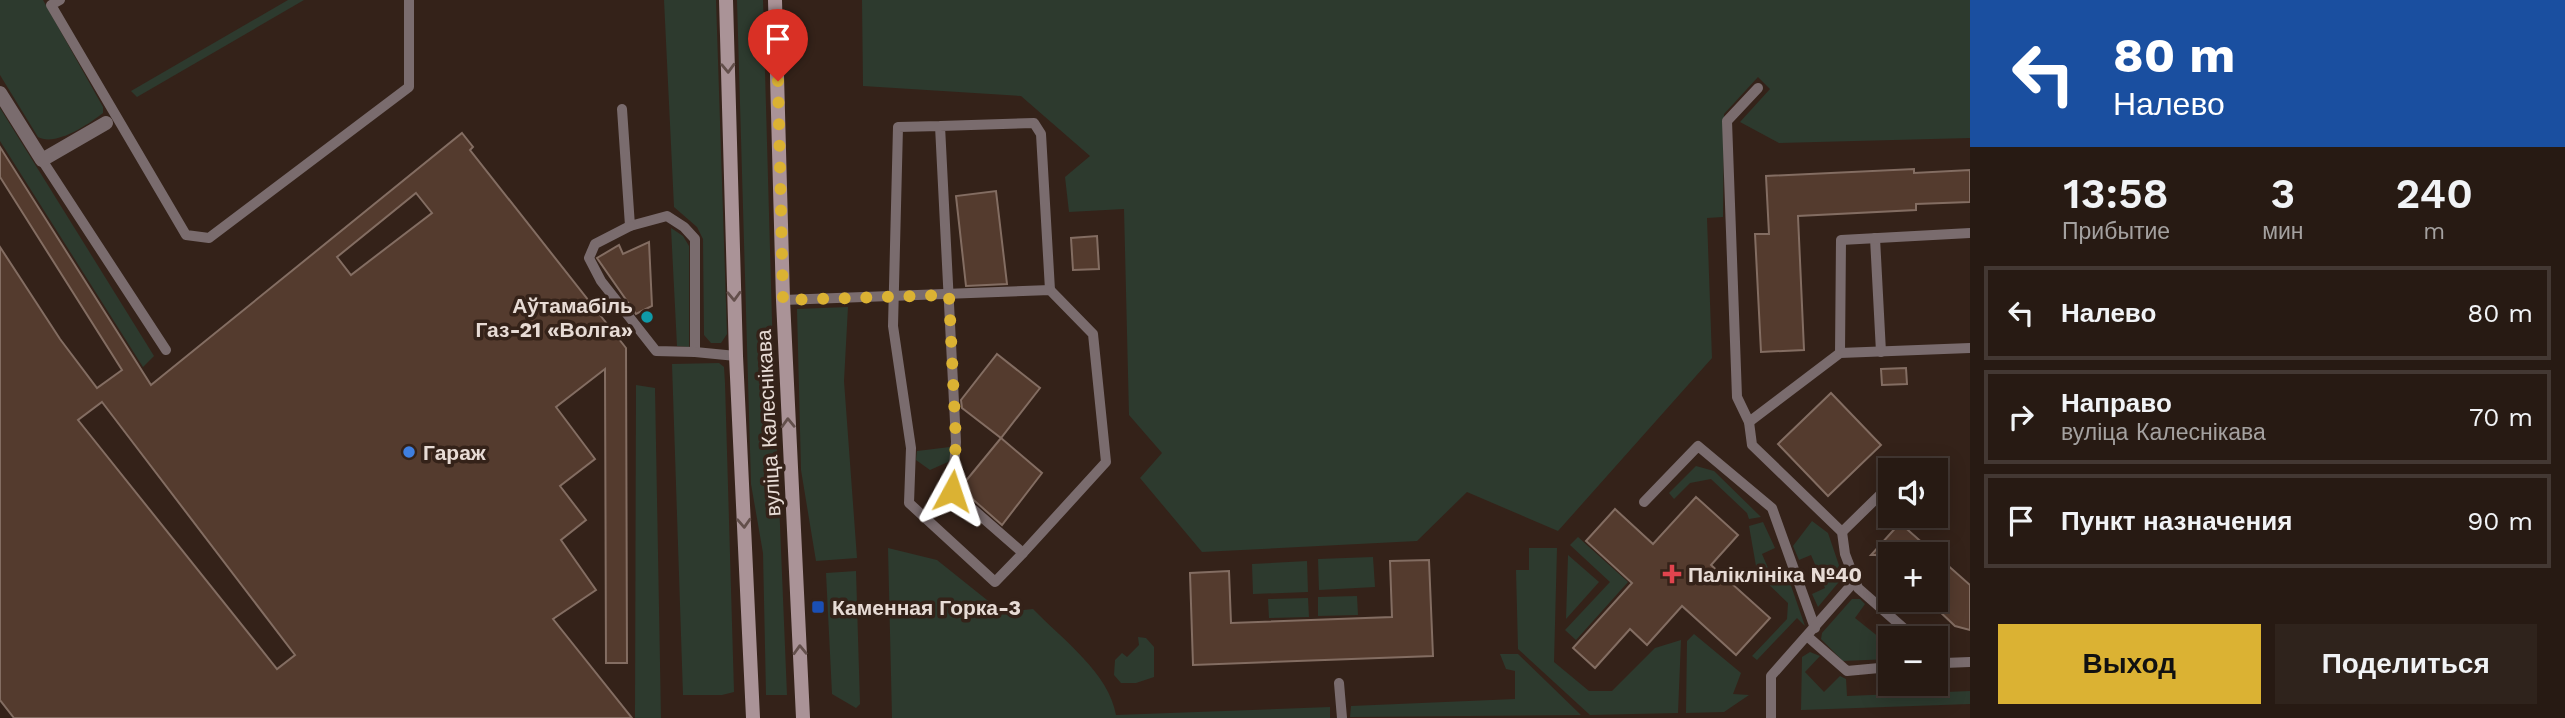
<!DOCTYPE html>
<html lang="ru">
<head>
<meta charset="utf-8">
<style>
  :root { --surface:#271a13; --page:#2f231c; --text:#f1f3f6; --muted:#a4a1a0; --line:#433833; --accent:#dbb233 }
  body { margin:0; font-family:"Work Sans",sans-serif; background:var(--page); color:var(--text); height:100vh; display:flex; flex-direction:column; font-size:26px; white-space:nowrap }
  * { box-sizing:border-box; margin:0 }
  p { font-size:23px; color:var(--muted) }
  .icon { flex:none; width:38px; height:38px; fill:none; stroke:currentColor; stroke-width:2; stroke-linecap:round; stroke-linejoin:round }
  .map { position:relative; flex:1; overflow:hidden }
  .drawer { display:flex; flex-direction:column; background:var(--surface); width:595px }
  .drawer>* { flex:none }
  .hud { background:#1a4fa0; color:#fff; overflow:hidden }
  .controls { position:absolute; left:1878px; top:458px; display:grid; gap:14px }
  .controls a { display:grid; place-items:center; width:70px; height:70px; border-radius:0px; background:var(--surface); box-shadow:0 4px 18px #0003,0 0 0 2px var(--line); font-size:35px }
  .pin { position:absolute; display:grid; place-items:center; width:60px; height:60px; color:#fff; margin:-72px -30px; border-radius:50% 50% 50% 0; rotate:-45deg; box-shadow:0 0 7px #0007 }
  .pin .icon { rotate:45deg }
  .me { position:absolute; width:77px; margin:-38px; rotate:5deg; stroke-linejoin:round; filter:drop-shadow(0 0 5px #0008) }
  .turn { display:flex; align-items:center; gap:24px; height:147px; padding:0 28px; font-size:32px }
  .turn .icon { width:91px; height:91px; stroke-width:2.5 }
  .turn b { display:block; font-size:49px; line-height:60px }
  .eta { display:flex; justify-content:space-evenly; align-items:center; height:119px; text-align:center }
  .eta b { font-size:42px; font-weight:600; line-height:49px }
  .cta { display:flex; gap:14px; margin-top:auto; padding:14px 28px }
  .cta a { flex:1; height:80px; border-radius:0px; background:var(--accent); color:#111; font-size:28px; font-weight:600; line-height:80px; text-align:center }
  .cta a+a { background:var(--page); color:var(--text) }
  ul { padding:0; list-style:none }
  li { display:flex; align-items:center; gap:21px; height:94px; margin:0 14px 10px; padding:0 14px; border:4px solid var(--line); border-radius:0px }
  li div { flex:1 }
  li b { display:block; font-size:26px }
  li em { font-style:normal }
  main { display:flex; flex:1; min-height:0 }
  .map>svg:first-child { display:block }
  .green { fill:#2d3a2e }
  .building { fill:#543b2e; stroke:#836d62; stroke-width:2; fill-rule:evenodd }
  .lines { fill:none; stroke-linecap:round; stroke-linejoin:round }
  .lane { stroke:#7a6c6e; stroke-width:10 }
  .street { stroke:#7a6c6e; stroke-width:14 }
  .secondary { stroke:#aa9397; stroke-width:14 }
  .oneway { stroke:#634f4b }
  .route { stroke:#dbb233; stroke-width:12; stroke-dasharray:0 21.6 }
  .culture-dot { fill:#0f9aa8; stroke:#342219; stroke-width:2.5 }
  .shop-dot { fill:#3f7fe0; stroke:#342219; stroke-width:2.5 }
  .health-dot { fill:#e0444e; stroke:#342219; stroke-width:2.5 }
  .transit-dot { fill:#1a4fb4; stroke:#342219; stroke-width:2.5 }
  .labels { text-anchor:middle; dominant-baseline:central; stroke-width:7; stroke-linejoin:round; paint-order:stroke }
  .poi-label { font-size:21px; font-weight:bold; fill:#e7dbd5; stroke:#342219; text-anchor:start }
  .street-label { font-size:21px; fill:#e7dbd5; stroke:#342219 }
</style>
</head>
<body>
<main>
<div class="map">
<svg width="1970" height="718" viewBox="0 0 1970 718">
  <rect width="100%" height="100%" fill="#342219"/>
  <g class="green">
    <path d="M 0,0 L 43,0 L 103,107 L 103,113 C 89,124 55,147 38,137 L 0,75 Z"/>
    <path d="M 288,0 L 304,0 L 137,97 L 131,91 Z"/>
    <path d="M 664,0 L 716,0 L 727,334 L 721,343 L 711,343 L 704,335 L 703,239 L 697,227 L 674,207 Z"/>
    <path d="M 737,0 L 763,0 L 773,356 L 787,695 L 766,695 L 763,553 L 751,484 Z"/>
    <path d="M 862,0 L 1970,0 L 1970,138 L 1779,143 L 1740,122 L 1770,89 L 1758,77 L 1724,114 L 1723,217 L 1707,218 L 1712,358 L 1558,531 L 1467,492 L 1417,541 L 1202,552 L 1140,478 L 1162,453 L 1129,415 L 1124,209 L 1069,212 L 1065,177 L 1090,156 L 1021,96 L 863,86 Z"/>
    <path d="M 0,108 L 154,356 L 143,367 L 0,141 Z"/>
    <path d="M 671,228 L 683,236 L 689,246 L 689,347 L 677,346 Z"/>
    <path d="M 848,307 L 844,381 L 857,558 L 816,561 L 801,470 L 797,309 Z"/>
    <path d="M 719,363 L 724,367 L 725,383 L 734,692 L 722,695 L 683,695 L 672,364 Z"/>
    <path d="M 636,385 L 655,388 L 661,718 L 635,718 Z"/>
    <path d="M 950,447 L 952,456 L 948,462 L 930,470 L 916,460 L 917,451 Z"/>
    <path d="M 1696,466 L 1714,471 L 1761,517 L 1749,519 L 1747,513 L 1711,479 L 1690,483 L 1674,499 L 1669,493 Z"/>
    <path d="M 1812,521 L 1828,533 L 1843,577 L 1818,607 L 1812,594 L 1825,588 L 1811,555 L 1799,560 L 1793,546 Z"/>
    <path d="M 1763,522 L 1775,548 L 1762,554 L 1774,582 L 1788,577 L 1805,626 L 1797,618 L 1757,660 L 1752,656 L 1787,619 L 1788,603 L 1763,579 L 1756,566 L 1749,526 Z"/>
    <path d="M 1578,537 L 1628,582 L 1576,640 L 1565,630 L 1610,582 L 1570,545 Z"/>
    <path d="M 888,548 L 937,560 L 1002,612 L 1033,609 C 1063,640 1109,673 1116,715 L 1330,707 L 1330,718 L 892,718 Z"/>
    <path d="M 1529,548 L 1557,548 L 1554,662 L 1589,691 L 1612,691 L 1655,648 L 1681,640 L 1678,713 L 1590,715 L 1518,649 L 1516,570 L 1529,570 Z"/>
    <path d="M 1568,555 L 1599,582 L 1566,619 Z"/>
    <path d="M 1373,557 L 1375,587 L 1319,590 L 1318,559 Z"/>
    <path d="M 1307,561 L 1308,592 L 1253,594 L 1252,564 Z"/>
    <path d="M 856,571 L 860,704 L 856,708 L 832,694 L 826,573 Z"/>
    <path d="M 1357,596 L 1358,615 L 1318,616 L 1318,597 Z"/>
    <path d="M 1308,598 L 1309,617 L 1269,618 L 1268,599 Z"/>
    <path d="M 1852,599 L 1860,599 L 1865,604 L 1855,618 L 1890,646 L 1890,659 L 1843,661 L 1821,639 L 1822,633 Z"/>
    <path d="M 1694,634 L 1741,673 L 1733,694 L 1749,695 L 1724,712 L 1686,713 L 1687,641 Z"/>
    <path d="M 1138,637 L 1146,638 L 1154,647 L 1154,677 L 1136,683 L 1121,683 L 1114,675 L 1115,660 L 1122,653 L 1127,657 L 1139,645 Z"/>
    <path d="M 1810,652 L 1820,656 L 1805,672 L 1824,692 L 1840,676 L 1846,679 L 1847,696 L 1970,691 L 1970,704 L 1801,710 L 1802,657 Z"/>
    <path d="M 1500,654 L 1518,654 L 1581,715 L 1350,717 L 1351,706 L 1515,699 L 1515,671 L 1506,669 Z"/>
  </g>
  <g class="building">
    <path d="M 462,133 L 473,147 L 470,150 L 626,348 L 627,663 L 606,663 L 605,369 L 556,407 L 595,459 L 560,486 L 586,520 L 561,540 L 596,590 L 553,619 L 632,718 L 14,718 L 0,700 L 0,247 L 60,339 L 97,388 L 122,370 L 0,177 L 0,147 L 151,385 ZM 416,193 L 432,213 L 351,275 L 337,257 ZM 102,402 L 295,655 L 277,669 L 78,420 Z"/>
    <path d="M 1914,169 L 1914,173 L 1970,170 L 1970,202 L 1916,204 L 1916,210 L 1798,216 L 1804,350 L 1761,352 L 1755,234 L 1769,234 L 1766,176 Z"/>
    <path d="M 996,191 L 1007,284 L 966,286 L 956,196 Z"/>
    <path d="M 1097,236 L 1099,269 L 1073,270 L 1071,238 Z"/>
    <path d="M 649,242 L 652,306 L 636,314 L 597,258 L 619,245 L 623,254 Z"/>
    <path d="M 997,354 L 1040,388 L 1001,438 L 962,408 L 961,400 Z"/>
    <path d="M 1906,368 L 1907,384 L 1882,385 L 1881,369 Z"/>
    <path d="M 1831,393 L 1881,445 L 1828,496 L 1778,444 Z"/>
    <path d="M 1001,438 L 1042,473 L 1002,525 L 960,488 Z"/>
    <path d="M 1696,497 L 1738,535 L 1711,565 L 1770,618 L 1736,655 L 1682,606 L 1647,645 L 1630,629 L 1595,668 L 1573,648 L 1632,583 L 1586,541 L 1615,509 L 1653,544 Z"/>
    <path d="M 1900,523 L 1970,585 L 1970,630 L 1955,626 L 1936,608 L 1936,555 L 1890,555 L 1890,568 L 1876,555 L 1871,555 Z"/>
    <path d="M 1429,560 L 1433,656 L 1193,665 L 1190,573 L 1229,571 L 1231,623 L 1392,617 L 1390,561 Z"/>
  </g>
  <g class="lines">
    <g class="lane">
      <path d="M 60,0 L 51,5 L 186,235 L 209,238 L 409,87 L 409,0"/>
      <path d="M 1758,88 L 1727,121 L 1737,397 L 1749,422 L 1752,445 L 1842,532 L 1845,554 L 1858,588 L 1916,639"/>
      <path d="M 622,109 L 630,226 L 667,216 L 684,227 L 695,239 L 695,352 L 736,356"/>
      <path d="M 940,126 L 898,127 L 893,326 L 911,448 L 909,503 L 995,582 L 1023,553 L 952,491 L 956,442 L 940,126 L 1034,123 L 1041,134 L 1050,290"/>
      <path d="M 42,160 L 166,350"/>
      <path d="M 630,226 L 595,244 L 589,258 L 601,281 L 656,351 L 695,352"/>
      <path d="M 1875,238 L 1881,352"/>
      <path d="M 783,300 L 1050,290 L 1093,334 L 1106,462 L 1023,553"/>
      <path d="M 1840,353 L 1841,240 L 1970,233"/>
      <path d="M 1749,422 L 1840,353 L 1970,348"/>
      <path d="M 1904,471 L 1905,470"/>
      <path d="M 1644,502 L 1698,446 L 1772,508 L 1815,628"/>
      <path d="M 1842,532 L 1890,485"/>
      <path d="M 1807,636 L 1847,671 L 1890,667"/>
      <path d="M 1936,656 L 1944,663 L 1970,662"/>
      <path d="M 1339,683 L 1342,718"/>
      <path d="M 1771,718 L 1771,676 L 1854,582"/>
    </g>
    <path class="street" d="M 0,93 L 42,160 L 106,123"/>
    <g class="secondary">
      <path d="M 726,0 L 736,356 L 753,718"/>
      <path d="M 775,0 L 783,300 L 803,718"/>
    </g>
  </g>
  <defs><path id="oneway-chevron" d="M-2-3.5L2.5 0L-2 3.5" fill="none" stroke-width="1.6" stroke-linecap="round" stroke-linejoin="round" transform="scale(1.75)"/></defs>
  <g class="oneway">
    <use href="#oneway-chevron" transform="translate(728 68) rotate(88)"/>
    <use href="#oneway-chevron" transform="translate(734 296) rotate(88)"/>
    <use href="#oneway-chevron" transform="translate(788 423) rotate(-92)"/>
    <use href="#oneway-chevron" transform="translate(744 523) rotate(87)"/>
    <use href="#oneway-chevron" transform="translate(800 650) rotate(-92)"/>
  </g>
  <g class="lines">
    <path class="route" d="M 778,81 L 783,300 L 949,295 L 956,442 L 952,491"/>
  </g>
  <circle class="culture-dot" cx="647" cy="317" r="7"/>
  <circle class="shop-dot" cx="409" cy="452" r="7"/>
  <path class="health-dot" d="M1668.5 563.5h7v7h7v7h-7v7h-7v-7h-7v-7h7z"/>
  <rect class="transit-dot" x="811" y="600" width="14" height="14" rx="3.5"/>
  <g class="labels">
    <g class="poi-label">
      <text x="633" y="305" text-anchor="end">Аўтамабіль<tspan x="633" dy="24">Газ-21 «Волга»</tspan></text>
      <text x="423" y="452">Гараж</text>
      <text x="1688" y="574">Паліклініка №40</text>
      <text x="832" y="607">Каменная Горка-3</text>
    </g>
    <g class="street-label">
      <text transform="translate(768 423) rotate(-93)">вуліца Калеснікава</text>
    </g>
  </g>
</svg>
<div class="controls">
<a><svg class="icon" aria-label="sound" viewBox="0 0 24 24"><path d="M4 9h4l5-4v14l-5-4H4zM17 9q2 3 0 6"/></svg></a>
<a>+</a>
<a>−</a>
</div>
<div class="pin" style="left:778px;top:81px;background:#d93025"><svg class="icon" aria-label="arrive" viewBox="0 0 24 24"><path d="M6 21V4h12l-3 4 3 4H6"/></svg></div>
<svg class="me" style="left:952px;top:491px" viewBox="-20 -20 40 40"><path d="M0-17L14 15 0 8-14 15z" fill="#dbb233" stroke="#fff" stroke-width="4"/></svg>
</div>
<section class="drawer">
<div class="hud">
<div class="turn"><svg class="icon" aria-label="left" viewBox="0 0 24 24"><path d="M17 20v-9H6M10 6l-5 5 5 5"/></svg><div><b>80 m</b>Налево</div></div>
</div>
<div class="eta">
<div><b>13:58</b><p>Прибытие</p></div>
<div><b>3</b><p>мин</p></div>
<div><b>240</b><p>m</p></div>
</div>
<ul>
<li><svg class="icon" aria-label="left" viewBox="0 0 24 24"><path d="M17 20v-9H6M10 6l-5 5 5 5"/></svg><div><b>Налево</b></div><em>80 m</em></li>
<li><svg class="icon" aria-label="right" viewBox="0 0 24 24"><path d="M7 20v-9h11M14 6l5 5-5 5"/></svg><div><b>Направо</b><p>вуліца Калеснікава</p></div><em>70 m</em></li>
<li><svg class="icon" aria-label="arrive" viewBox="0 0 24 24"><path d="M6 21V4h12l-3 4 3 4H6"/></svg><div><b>Пункт назначения</b></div><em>90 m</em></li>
</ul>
<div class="cta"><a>Выход</a><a>Поделиться</a></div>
</section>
</main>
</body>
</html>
